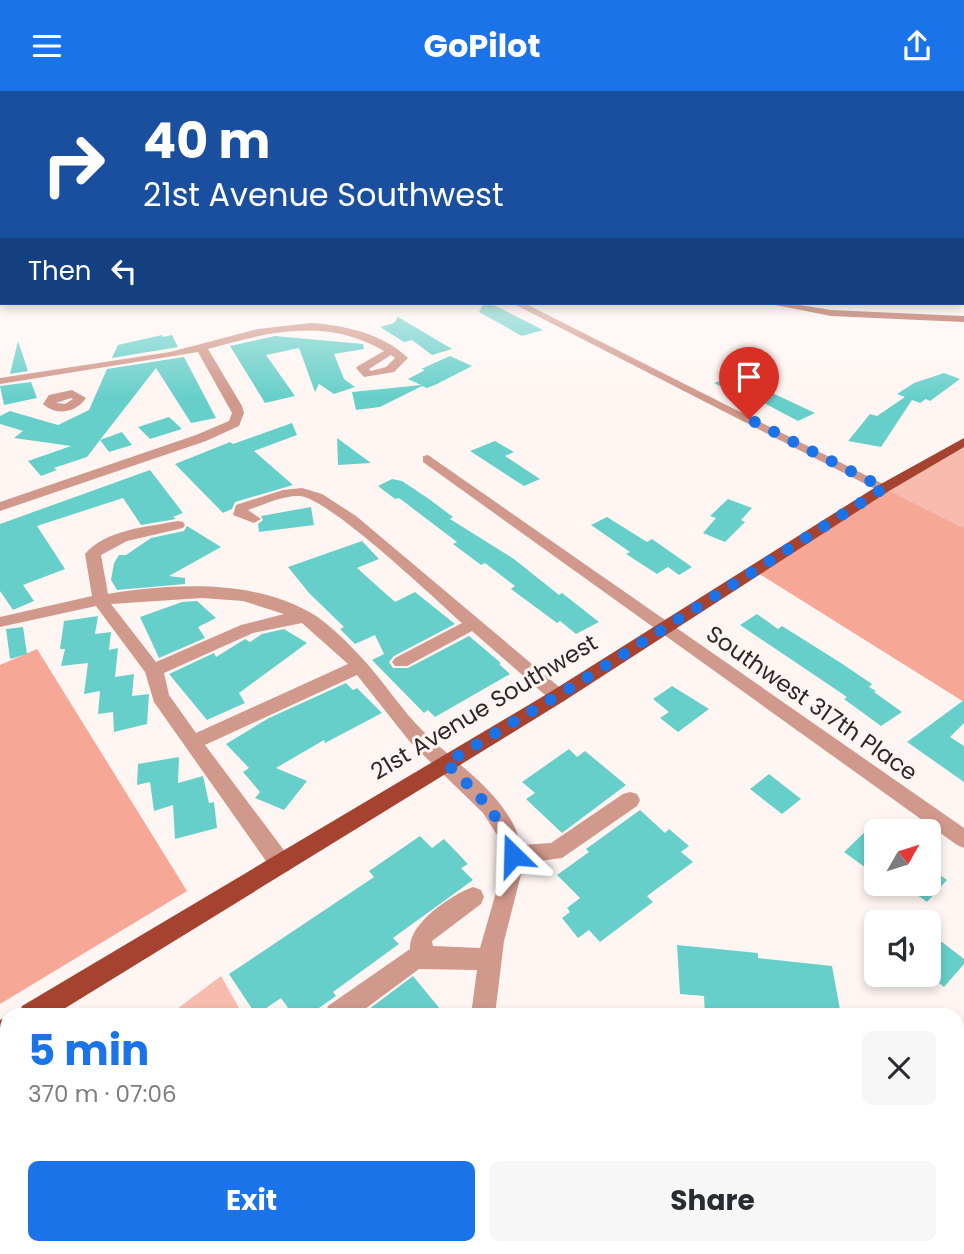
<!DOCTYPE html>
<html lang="en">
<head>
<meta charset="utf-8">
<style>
  :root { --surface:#fff; --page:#f7f7f7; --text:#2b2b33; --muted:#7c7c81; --accent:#1a73e8 }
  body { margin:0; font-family:Poppins,sans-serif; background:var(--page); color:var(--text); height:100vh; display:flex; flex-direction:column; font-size:26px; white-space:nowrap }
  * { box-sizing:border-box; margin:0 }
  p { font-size:23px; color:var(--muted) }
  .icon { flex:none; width:38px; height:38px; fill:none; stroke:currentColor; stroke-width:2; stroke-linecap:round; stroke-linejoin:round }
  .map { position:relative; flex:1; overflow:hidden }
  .drawer { position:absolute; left:0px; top:917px; width:964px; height:247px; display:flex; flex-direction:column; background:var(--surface); border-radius:21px 21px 0 0; box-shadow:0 4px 10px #0003 }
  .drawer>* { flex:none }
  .guide { position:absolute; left:0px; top:0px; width:964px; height:214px; box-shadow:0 4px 10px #0003; background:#1a4fa0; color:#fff; overflow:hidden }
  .needle { width:46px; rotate:51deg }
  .controls { position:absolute; left:864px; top:728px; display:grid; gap:14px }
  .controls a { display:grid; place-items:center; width:77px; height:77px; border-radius:10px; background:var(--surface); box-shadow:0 4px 10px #0003; font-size:35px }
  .pin { position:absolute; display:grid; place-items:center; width:60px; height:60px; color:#fff; margin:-72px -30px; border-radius:50% 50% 50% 0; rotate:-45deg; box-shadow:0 0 7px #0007 }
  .pin .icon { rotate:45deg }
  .me { position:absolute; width:77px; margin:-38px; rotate:338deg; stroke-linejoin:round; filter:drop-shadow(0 0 5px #0008) }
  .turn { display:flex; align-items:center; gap:24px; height:147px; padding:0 28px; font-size:32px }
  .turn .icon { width:91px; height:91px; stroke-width:2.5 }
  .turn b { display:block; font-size:49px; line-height:60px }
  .then { display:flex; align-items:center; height:66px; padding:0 28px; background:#0003; gap:14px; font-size:26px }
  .round { display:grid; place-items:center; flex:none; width:74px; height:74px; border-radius:10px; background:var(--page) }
  .head { display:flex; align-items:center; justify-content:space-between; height:119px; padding:0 28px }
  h1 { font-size:42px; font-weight:700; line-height:52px; color:var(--accent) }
  .action { display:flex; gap:14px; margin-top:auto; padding:14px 28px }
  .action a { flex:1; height:80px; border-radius:10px; background:var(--accent); color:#fff; font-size:28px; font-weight:700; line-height:80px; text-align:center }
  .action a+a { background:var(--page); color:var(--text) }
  header { display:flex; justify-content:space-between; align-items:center; height:91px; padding:0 28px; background:var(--accent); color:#fff; font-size:32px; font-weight:700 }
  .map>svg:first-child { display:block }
  .green { fill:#f7bcae }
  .forest { fill:#f6a795 }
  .building { fill:#67cfca }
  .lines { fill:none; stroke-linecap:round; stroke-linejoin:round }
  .minor { fill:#d1988c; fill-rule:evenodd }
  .major { fill:#a54330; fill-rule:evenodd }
  .route { stroke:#1a73e8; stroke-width:12; stroke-dasharray:0 21.6 }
  .labels { text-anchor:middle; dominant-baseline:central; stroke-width:6; stroke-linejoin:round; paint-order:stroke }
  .street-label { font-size:23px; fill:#2f2725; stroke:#fff6f3 }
</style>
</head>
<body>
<header><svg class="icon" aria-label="menu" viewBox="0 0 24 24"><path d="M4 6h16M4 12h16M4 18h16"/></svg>GoPilot<svg class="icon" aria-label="share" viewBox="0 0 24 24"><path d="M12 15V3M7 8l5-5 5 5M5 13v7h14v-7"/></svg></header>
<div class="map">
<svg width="964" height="1163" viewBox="0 0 964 1163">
  <rect width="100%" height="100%" fill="#fff6f3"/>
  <g class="green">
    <path d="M 964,351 L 964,437 L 884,397 Z"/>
    <path d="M 221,885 L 243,924 L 169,924 Z"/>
  </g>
  <g class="forest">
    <path d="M 884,397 L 964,437 L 964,611 L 755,480 Z"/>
    <path d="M 37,558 L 187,800 L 0,913 L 0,574 Z"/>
  </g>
  <g class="building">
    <path d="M 484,212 L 490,212 L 543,239 L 522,245 L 479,221 Z"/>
    <path d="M 398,226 L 452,258 L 432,264 L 412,249 L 404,251 L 380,236 L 394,232 Z"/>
    <path d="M 162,244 L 163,246 L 172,244 L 178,256 L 112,267 L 118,254 Z"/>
    <path d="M 275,245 L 363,253 L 364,258 L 334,263 L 344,288 L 355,296 L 334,303 L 319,293 L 315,301 L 299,257 L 266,264 L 295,305 L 265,312 L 230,255 Z"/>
    <path d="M 18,250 L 28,280 L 10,283 Z"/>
    <path d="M 450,265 L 472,275 L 437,293 L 427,297 L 422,295 L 380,316 L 356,319 L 352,301 L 421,294 L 408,288 L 425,279 L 421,278 Z"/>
    <path d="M 184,266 L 216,327 L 191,332 L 156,277 L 100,349 L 122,341 L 132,354 L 109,361 L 100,349 L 87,366 L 54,377 L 57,379 L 41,385 L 28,370 L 71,355 L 14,347 L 23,340 L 0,333 L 0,325 L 10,320 L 58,334 L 89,319 L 107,278 Z"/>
    <path d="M 944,282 L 960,288 L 930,310 L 926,308 L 920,312 L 912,309 L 881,356 L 848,350 L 870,323 L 877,325 L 905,306 L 897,303 L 914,292 Z"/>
    <path d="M 734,285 L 762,300 L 743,307 L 714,292 Z"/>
    <path d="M 31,291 L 37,307 L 4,314 L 0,295 Z"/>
    <path d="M 768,300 L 815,322 L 798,330 L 762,311 Z"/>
    <path d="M 169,326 L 182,338 L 150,348 L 138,336 Z"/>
    <path d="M 292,332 L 297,344 L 254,360 L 293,394 L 235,411 L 232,418 L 223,422 L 175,373 L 230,351 L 233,353 Z"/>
    <path d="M 337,347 L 371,372 L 338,374 Z"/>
    <path d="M 495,350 L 514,361 L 505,365 L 540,388 L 524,395 L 470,360 Z"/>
    <path d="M 150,379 L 183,422 L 173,426 L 176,428 L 141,434 L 123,407 L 37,435 L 65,478 L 23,494 L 34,510 L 13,519 L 0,500 L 0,433 Z"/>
    <path d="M 392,388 L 402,390 L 429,408 L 453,426 L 450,428 L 514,468 L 559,504 L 562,502 L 599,531 L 576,543 L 560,530 L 557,532 L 511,498 L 515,495 L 485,472 L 481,474 L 453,453 L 457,451 L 399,407 L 395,408 L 378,395 Z"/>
    <path d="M 728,408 L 752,417 L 741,429 L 745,431 L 725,451 L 703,442 L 716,427 L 710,425 Z"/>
    <path d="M 311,416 L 314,434 L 259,441 L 258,433 L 263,429 L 261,425 Z"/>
    <path d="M 607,426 L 647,451 L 652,448 L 692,476 L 679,484 L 668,476 L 657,483 L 626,463 L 630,461 L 591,434 Z"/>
    <path d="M 187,435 L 221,456 L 169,485 L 185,487 L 185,493 L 117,499 L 111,489 L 114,472 L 119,464 L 126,464 L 151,447 L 184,440 Z"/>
    <path d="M 362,450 L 379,468 L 357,477 L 395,511 L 415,501 L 455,533 L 394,565 L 389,571 L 393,577 L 408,577 L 469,545 L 501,572 L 499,573 L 510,583 L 435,626 L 428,619 L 424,622 L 372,569 L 384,563 L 375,544 L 355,553 L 340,538 L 344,536 L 309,502 L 288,476 Z"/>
    <path d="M 197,510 L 216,527 L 198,536 L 205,547 L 159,567 L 140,526 L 182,511 Z"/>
    <path d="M 757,523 L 778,538 L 782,535 L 841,572 L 872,593 L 869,596 L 876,600 L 874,601 L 902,621 L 881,635 L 844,608 L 847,606 L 740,534 Z"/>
    <path d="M 98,525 L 95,543 L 111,541 L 109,559 L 118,557 L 115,586 L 134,583 L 132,605 L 149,603 L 147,633 L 114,641 L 113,621 L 98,623 L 100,600 L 84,603 L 88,572 L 61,575 L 65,558 L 60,558 L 64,530 Z"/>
    <path d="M 23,536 L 27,563 L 10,568 L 6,538 Z"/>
    <path d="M 284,538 L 307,552 L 239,602 L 245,612 L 207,629 L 169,583 L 214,562 L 216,566 L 245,548 L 250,551 L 262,543 Z"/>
    <path d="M 346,592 L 353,599 L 357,597 L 382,622 L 325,652 L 324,649 L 276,677 L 307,690 L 284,719 L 255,707 L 260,701 L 243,681 L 249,677 L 226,653 L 269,627 Z"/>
    <path d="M 672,595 L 709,618 L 678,641 L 660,627 L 669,621 L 653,608 Z"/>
    <path d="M 964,609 L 964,632 L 950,646 L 964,655 L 964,691 L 907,651 Z"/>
    <path d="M 569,658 L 577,666 L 585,660 L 626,694 L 562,742 L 526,708 L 535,702 L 522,691 Z"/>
    <path d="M 179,666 L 178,692 L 203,685 L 209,712 L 214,711 L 217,737 L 175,748 L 173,714 L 154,720 L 150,691 L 137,694 L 138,673 Z"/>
    <path d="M 769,683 L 801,708 L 782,723 L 750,698 Z"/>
    <path d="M 640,719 L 665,742 L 669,738 L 689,755 L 681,761 L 693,771 L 647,805 L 653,811 L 600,851 L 589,839 L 578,847 L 562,827 L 570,821 L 567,817 L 580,807 L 557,784 L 589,761 L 586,758 Z"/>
    <path d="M 867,739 L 877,746 L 877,785 L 844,761 Z"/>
    <path d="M 420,745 L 432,757 L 444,748 L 468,773 L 461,777 L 473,789 L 393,847 L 399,853 L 333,901 L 336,905 L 309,924 L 293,924 L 281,907 L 256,924 L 229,883 L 374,786 L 369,780 Z"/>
    <path d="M 929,776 L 947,789 L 927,811 L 902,793 L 929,793 Z"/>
    <path d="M 929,841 L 964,868 L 964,873 L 944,896 L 929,884 Z"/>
    <path d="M 677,854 L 758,862 L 758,867 L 832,875 L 841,924 L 809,922 L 809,924 L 705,924 L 704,905 L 680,903 Z"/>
    <path d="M 413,885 L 445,924 L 361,924 Z"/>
  </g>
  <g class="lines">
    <g class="minor">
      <rect x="962" y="169" width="2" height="6"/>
      <path d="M 512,212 L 524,212 L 891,397 L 889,400 L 879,400 Z"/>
      <path d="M 311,232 C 344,234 384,243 408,267 L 394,281 L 364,286 L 356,277 L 358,275 L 384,260 C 326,226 268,241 208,258 L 242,315 L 244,322 L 239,335 L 206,350 L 0,420 L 0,411 L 196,344 L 229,330 L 232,322 L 198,261 L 0,293 L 0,287 L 170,261 L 258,238 ZM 391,264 L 395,267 L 386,276 L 371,280 L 369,278 Z"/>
      <path d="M 72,299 L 86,307 C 76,322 56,325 43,313 L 49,304 ZM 71,307 L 73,308 L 65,313 L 56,312 Z"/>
      <path d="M 428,364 L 964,737 L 964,757 L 957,754 L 423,371 L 423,365 Z"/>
      <path d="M 302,397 L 322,403 L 356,425 L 564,600 L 567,605 L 564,610 L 552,610 L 472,540 L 407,575 L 395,575 L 392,571 L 395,567 L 462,532 C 434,507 330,408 300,405 C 283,404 263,414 248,419 L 261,428 L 254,432 L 233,424 L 236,414 L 283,399 Z"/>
      <path d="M 178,430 L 183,431 L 185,434 L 183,437 L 127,450 L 101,464 L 108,503 C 174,492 258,488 316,525 C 332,536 347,551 360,565 C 383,589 401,619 425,642 C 459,676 509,705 521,754 L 551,752 L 623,703 L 630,701 L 637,703 L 640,709 L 637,715 L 562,767 L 524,772 L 504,850 L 495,924 L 471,924 L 477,879 L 419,878 L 357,924 L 325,924 L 328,915 L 410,858 C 408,833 451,804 473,796 L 481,799 L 484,806 L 481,813 L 432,850 L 433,855 L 480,857 L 501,784 L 502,763 L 499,747 L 483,722 L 410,651 L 357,584 L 205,654 L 289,766 L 292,773 L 289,780 L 281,782 L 273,780 L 154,611 L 145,581 L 96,515 L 0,536 L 0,526 L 92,505 L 85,463 C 106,438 148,436 178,430 ZM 202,507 L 243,510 L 284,523 L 241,534 L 156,571 L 111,513 ZM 302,532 L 348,573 L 196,642 L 169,604 L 164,582 L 253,542 Z"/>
      <path d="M 500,1157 L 532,1157 L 535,1163 L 503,1163 Z"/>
    </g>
    <g class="major">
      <path d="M 765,212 L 787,212 L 831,219 L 964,225 L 964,231 L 831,225 Z"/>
      <path d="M 964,347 L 964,356 L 889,400 L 564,610 L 54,924 L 19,924 L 22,915 L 552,600 L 879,394 Z"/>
      <path d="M 7,926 L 7,952 L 0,954 L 0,929 Z"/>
      <path d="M 0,1022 L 7,1025 L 7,1068 L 0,1065 Z"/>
      <path d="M 30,1157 L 59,1157 L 62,1163 L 32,1163 Z"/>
    </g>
  </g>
  <linearGradient id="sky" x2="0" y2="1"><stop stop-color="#a9abc3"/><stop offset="0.47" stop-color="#fffbfa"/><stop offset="1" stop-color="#fffbfa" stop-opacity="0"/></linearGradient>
  <rect width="964" height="307" fill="url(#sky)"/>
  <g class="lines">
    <path class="route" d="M 513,764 C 503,726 474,699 446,672 L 580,591 L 884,397 L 749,328"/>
  </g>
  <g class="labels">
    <g class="street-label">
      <text transform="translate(812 612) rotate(35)">Southwest 317th Place</text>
      <text transform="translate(484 616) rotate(-31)">21st Avenue Southwest</text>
    </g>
  </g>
</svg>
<div class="controls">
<a><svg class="needle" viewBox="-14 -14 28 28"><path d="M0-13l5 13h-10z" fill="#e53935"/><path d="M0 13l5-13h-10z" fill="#7c7c81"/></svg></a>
<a><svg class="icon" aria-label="sound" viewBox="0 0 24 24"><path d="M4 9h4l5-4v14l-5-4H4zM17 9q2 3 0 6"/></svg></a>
</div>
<div class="pin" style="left:749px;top:328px;background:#d93025"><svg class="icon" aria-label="arrive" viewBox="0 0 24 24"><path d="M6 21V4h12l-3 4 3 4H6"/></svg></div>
<svg class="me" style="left:513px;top:764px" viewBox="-20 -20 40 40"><path d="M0-17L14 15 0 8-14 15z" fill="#1a73e8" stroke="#fff" stroke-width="4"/></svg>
<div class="guide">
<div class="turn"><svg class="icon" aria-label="right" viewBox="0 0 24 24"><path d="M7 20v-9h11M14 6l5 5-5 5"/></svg><div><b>40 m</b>21st Avenue Southwest</div></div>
<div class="then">Then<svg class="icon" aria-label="left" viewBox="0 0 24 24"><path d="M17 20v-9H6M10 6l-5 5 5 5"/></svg></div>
</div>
<section class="drawer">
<div class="head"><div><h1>5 min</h1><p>370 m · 07:06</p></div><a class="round"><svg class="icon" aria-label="close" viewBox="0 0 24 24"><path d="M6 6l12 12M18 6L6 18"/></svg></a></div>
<div class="action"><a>Exit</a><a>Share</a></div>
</section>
</div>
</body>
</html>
